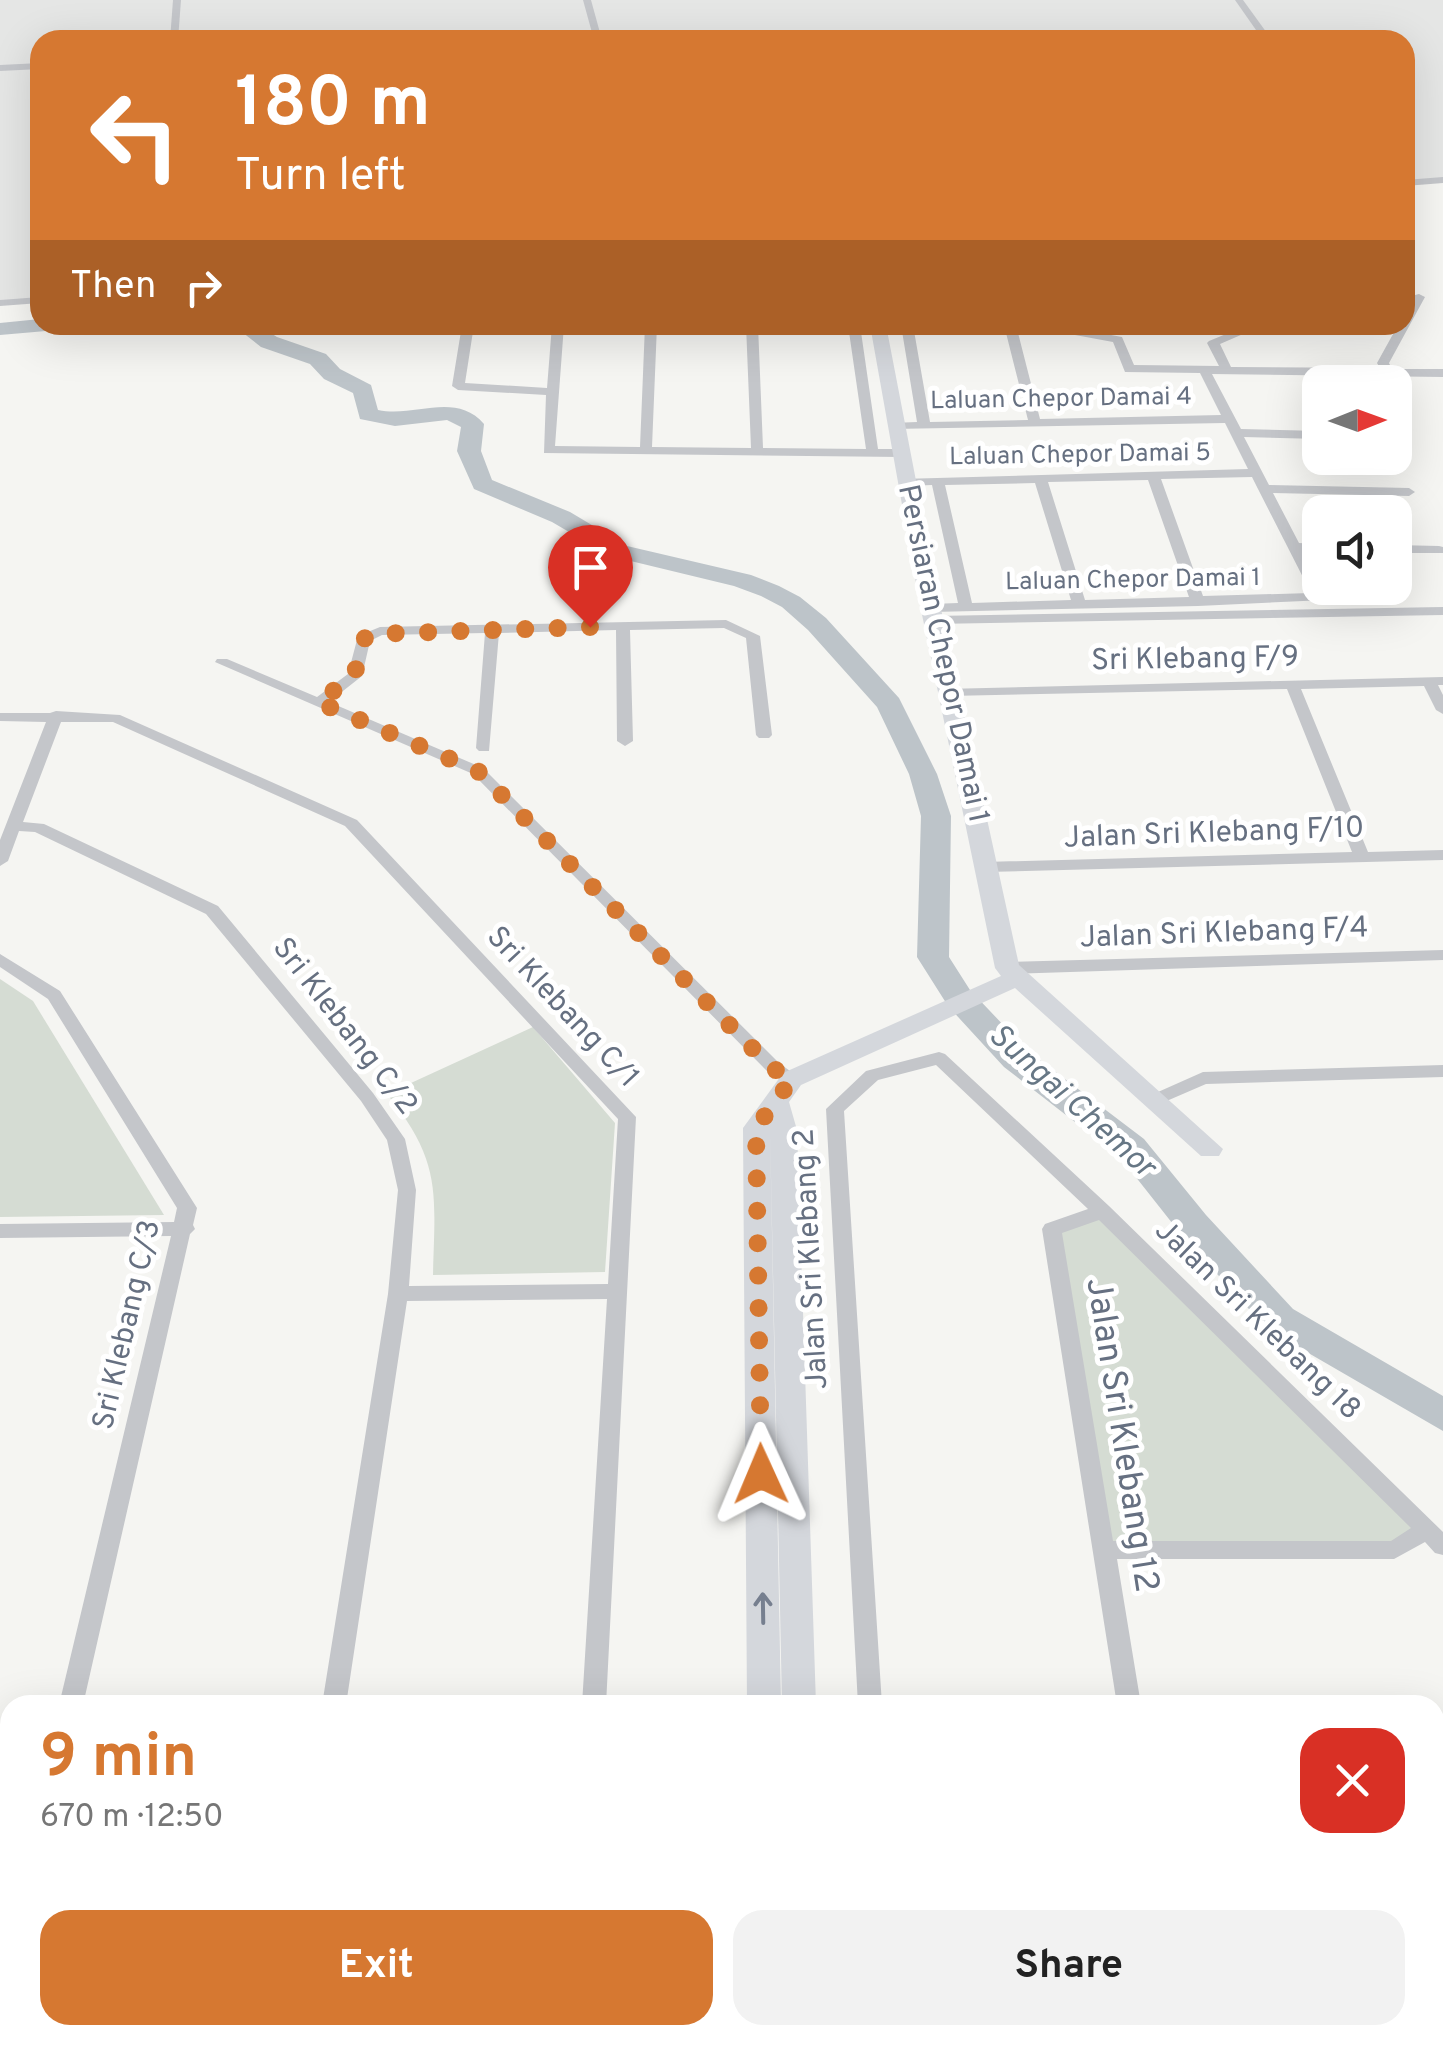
<!DOCTYPE html>
<html lang="en">
<head>
<meta charset="utf-8">
<style>
  :root { --surface:#fff; --page:#f2f2f2; --text:#222; --muted:#767676; --accent:#d67831 }
  body { margin:0; font-family:Overpass,sans-serif; background:var(--page); color:var(--text); height:100vh; display:flex; flex-direction:column; font-size:38px; white-space:nowrap }
  * { box-sizing:border-box; margin:0 }
  p { font-size:32px; color:var(--muted) }
  .icon { flex:none; width:55px; height:55px; fill:none; stroke:currentColor; stroke-width:2; stroke-linecap:round; stroke-linejoin:round }
  .map { position:relative; flex:1; overflow:hidden }
  .details { position:absolute; left:0px; top:1695px; width:1445px; height:350px; display:flex; flex-direction:column; background:var(--surface); border-radius:30px 30px 0 0; box-shadow:0 10px 40px #0002 }
  .details>* { flex:none }
  .hud { position:absolute; left:30px; top:30px; width:1385px; height:305px; border-radius:30px; box-shadow:0 10px 40px #0002; background:#d67831; color:#fff; overflow:hidden }
  .needle { width:65px; rotate:89deg }
  .buttons { position:absolute; left:1302px; top:365px; display:grid; gap:20px }
  .buttons a { display:grid; place-items:center; width:110px; height:110px; border-radius:20px; background:var(--surface); box-shadow:0 10px 40px #0002; font-size:50px }
  .pin { position:absolute; display:grid; place-items:center; width:85px; height:85px; color:#fff; margin:-102px -42px; border-radius:50% 50% 50% 0; rotate:-45deg; box-shadow:0 0 10px #0007 }
  .pin .icon { rotate:45deg }
  .me { position:absolute; width:110px; margin:-55px; rotate:359deg; stroke-linejoin:round; filter:drop-shadow(0 0 8px #0008) }
  .turn { display:flex; align-items:center; gap:35px; height:210px; padding:0 40px; font-size:45px }
  .turn .icon { width:130px; height:130px; stroke-width:2.5 }
  .turn b { display:block; font-size:70px; line-height:85px }
  .then { display:flex; align-items:center; height:95px; padding:0 40px; background:#0003; gap:20px; font-size:38px }
  .round { display:grid; place-items:center; flex:none; width:105px; height:105px; border-radius:30px; background:var(--page) }
  .overview { display:flex; align-items:center; justify-content:space-between; height:170px; padding:0 40px }
  h1 { font-size:60px; font-weight:700; line-height:75px; color:var(--accent) }
  .action { display:flex; gap:20px; margin-top:auto; padding:20px 40px }
  .action a { flex:1; height:115px; border-radius:30px; background:var(--accent); color:#fff; font-size:40px; font-weight:700; line-height:115px; text-align:center }
  .action a+a { background:var(--page); color:var(--text) }
  .map>svg:first-child { display:block }
  .built { fill:#e5e6e5 }
  .green { fill:#d5dcd3 }
  .lines { fill:none; stroke-linecap:round; stroke-linejoin:round }
  .river { fill:#bdc4c9; fill-rule:evenodd }
  .street { fill:#c4c6ca; fill-rule:evenodd }
  .secondary { fill:#d4d7dc; fill-rule:evenodd }
  .oneway { stroke:#767f8f }
  .route { stroke:#d67831; stroke-width:18; stroke-dasharray:0 32.4 }
  .labels { text-anchor:middle; dominant-baseline:central; stroke-width:10; stroke-linejoin:round; paint-order:stroke }
  .far-street-label { font-size:25px; fill:#667081; stroke:#fff }
  .street-label { font-size:30px; fill:#667081; stroke:#fff }
  .water-label { font-size:32px; font-style:italic; fill:#677785; stroke:#fff }
  .near-street-label { font-size:35px; fill:#667081; stroke:#fff }
</style>
</head>
<body>
<div class="map">
<svg width="1443" height="2045" viewBox="0 0 1443 2045">
  <rect width="100%" height="100%" fill="#f5f5f2"/>
  <path class="built" d="M 0,0 L 1443,0 L 1443,181 L 1405,184 L 1405,40 L 40,40 L 40,300 L 0,303 Z"/>
  <g class="green">
    <path d="M 0,979 L 33,1001 L 164,1215 L 0,1217 Z"/>
    <path d="M 533,1027 L 615,1123 L 605,1272 L 433,1275 C 435,1192 442,1162 387,1094 Z"/>
    <path d="M 1102,1211 L 1426,1530 L 1394,1550 L 1104,1550 L 1052,1229 Z"/>
    <path d="M 112,2035 L 770,2035 L 771,2045 L 0,2045 L 0,2037 Z"/>
  </g>
  <g class="lines">
    <g class="river">
      <path d="M 40,319 L 40,325 L 57,325 L 46,331 L 0,335 L 0,323 Z"/>
      <path d="M 233,325 L 258,325 L 277,337 L 326,354 L 340,369 L 371,385 L 378,410 C 415,418 455,391 484,424 L 481,451 L 492,480 L 570,512 L 627,546 L 751,575 L 779,586 L 800,597 L 826,618 L 899,698 L 937,774 L 951,816 L 949,957 L 970,990 L 1028,1051 L 1144,1139 L 1206,1215 L 1293,1309 L 1443,1396 L 1443,1431 L 1267,1329 L 1180,1233 L 1120,1157 L 1004,1067 L 948,1006 L 917,957 L 921,816 L 909,774 L 877,707 L 808,630 L 782,607 L 761,596 L 734,586 L 610,556 L 552,522 L 474,489 L 457,451 L 461,427 L 447,420 L 395,426 L 360,419 L 353,393 L 324,379 L 310,364 L 261,347 Z"/>
    </g>
    <g class="street">
      <path d="M 173,0 L 181,0 L 178,40 L 170,40 Z"/>
      <path d="M 583,0 L 591,0 L 602,40 L 594,40 Z"/>
      <path d="M 1235,0 L 1243,0 L 1272,40 L 1263,40 Z"/>
      <path d="M 40,63 L 40,69 L 0,71 L 0,65 Z"/>
      <path d="M 1443,177 L 1443,183 L 1405,186 L 1405,180 Z"/>
      <path d="M 1419,294 L 1425,297 L 1389,363 L 1392,369 L 1443,369 L 1443,377 L 1212,374 L 1241,429 L 1320,431 L 1320,439 L 1244,437 L 1269,485 L 1409,488 L 1415,492 L 1409,496 L 1273,493 L 1299,543 L 1320,544 L 1320,552 L 1303,551 L 1327,597 L 1325,600 L 1198,606 L 932,612 L 925,608 L 932,604 L 958,603 L 932,485 L 906,486 L 900,482 L 901,479 L 1248,469 L 1225,423 L 892,429 L 892,423 L 917,422 L 901,325 L 913,325 L 930,422 L 1028,420 L 1004,325 L 1016,325 L 1040,419 L 1221,415 L 1200,373 L 1125,372 L 1113,342 L 1037,328 L 1031,325 L 1057,325 L 1122,337 L 1134,365 L 1219,366 L 1207,343 L 1209,341 L 1248,325 L 1264,325 L 1220,344 L 1231,367 L 1380,368 L 1377,363 L 1398,325 L 1405,325 L 1405,312 L 1415,295 ZM 1252,477 L 1258,489 L 1311,593 L 1203,596 L 1161,479 ZM 1148,480 L 1189,597 L 1085,600 L 1048,482 ZM 1035,483 L 1071,600 L 972,603 L 945,485 Z"/>
      <path d="M 40,297 L 40,303 L 0,306 L 0,300 Z"/>
      <path d="M 462,325 L 474,325 L 465,383 L 547,388 L 552,325 L 564,325 L 555,446 L 640,447 L 645,325 L 657,325 L 652,447 L 751,448 L 746,325 L 758,325 L 763,448 L 866,449 L 848,325 L 860,325 L 878,449 L 901,449 L 907,453 L 901,457 L 544,453 L 546,395 L 458,390 L 452,386 Z"/>
      <path d="M 1395,545 L 1439,546 L 1443,547 L 1443,553 L 1395,553 Z"/>
      <path d="M 1443,607 L 1443,615 L 934,624 L 927,620 L 934,616 Z"/>
      <path d="M 726,620 L 760,636 L 772,735 L 769,738 L 759,738 L 756,735 L 746,638 L 724,628 L 630,630 L 633,741 L 625,746 L 617,741 L 616,630 L 499,633 L 489,751 L 479,751 L 476,748 L 485,633 L 382,635 L 370,641 L 362,676 L 329,702 L 483,768 L 779,1063 L 801,1079 L 792,1085 L 767,1071 L 473,774 L 215,662 L 217,659 L 227,659 L 317,697 L 348,674 L 358,636 L 380,627 Z"/>
      <path d="M 1443,677 L 1443,685 L 1438,685 L 1443,695 L 1443,714 L 1436,710 L 1424,686 L 1301,689 L 1368,852 L 1443,850 L 1443,860 L 985,872 L 977,867 L 985,862 L 1352,852 L 1287,689 L 949,696 L 944,695 L 944,689 Z"/>
      <path d="M 56,711 L 120,715 L 357,820 L 636,1117 L 606,1705 L 582,1705 L 607,1299 L 407,1301 L 346,1705 L 322,1705 L 388,1294 L 398,1190 L 387,1140 L 361,1101 L 206,914 L 35,832 L 19,831 L 8,861 L 0,866 L 0,840 L 46,722 L 0,721 L 0,713 L 50,713 ZM 61,722 L 113,722 L 345,826 L 618,1119 L 608,1284 L 409,1286 L 416,1190 L 405,1139 L 373,1093 L 218,906 L 44,824 L 23,822 Z"/>
      <path d="M 1443,950 L 1443,960 L 1007,974 L 998,968 L 1007,962 Z"/>
      <path d="M 0,954 L 60,991 L 197,1208 L 193,1225 L 195,1229 L 190,1234 L 83,1705 L 59,1705 L 171,1236 L 0,1238 L 0,1224 L 174,1222 L 177,1208 L 48,999 L 0,967 Z"/>
      <path d="M 939,1052 L 945,1054 L 1109,1206 L 1443,1532 L 1443,1555 L 1435,1553 L 1425,1542 L 1394,1559 L 1117,1559 L 1141,1705 L 1117,1705 L 1042,1229 L 1045,1224 L 1088,1209 L 936,1065 L 878,1080 L 844,1111 L 882,1705 L 858,1705 L 826,1109 L 866,1071 ZM 1099,1220 L 1411,1528 L 1391,1541 L 1113,1541 L 1062,1233 Z"/>
      <path d="M 1443,1065 L 1443,1077 L 1206,1084 L 1155,1106 L 1146,1100 L 1149,1096 L 1203,1072 Z"/>
      <rect x="1435" y="1745" width="8" height="22"/>
      <path d="M 0,1921 L 10,1921 L 10,2001 L 0,2007 L 0,1950 L 8,1945 L 0,1945 Z"/>
      <rect x="1435" y="1983" width="8" height="26"/>
      <path d="M 1435,2023 L 1443,2027 L 1443,2045 L 1423,2045 L 1420,2035 L 1435,2035 Z"/>
      <path d="M 877,2035 L 903,2035 L 904,2045 L 878,2045 Z"/>
      <path d="M 1169,2035 L 1195,2035 L 1196,2045 L 1170,2045 Z"/>
    </g>
    <g class="secondary">
      <path d="M 870,325 L 886,325 L 939,600 L 1019,965 L 1223,1149 L 1219,1156 L 1201,1156 L 1015,988 L 801,1085 L 789,1102 L 797,1130 L 816,1705 L 782,1705 L 770,1128 L 781,1705 L 747,1705 L 743,1128 L 783,1073 L 1001,976 L 995,968 L 919,600 Z"/>
      <rect x="0" y="1951" width="10" height="36"/>
      <rect x="0" y="1994" width="10" height="38"/>
      <rect x="752" y="2035" width="38" height="10"/>
      <rect x="790" y="2035" width="38" height="10"/>
    </g>
  </g>
  <defs><path id="oneway-shaft" d="M-6 0H5M1.5-3L5.5 0L1.5 3" fill="none" stroke-width="1.6" stroke-linecap="round" stroke-linejoin="round" transform="scale(2.5)"/></defs>
  <use class="oneway" href="#oneway-shaft" transform="translate(763 1608) rotate(-91)"/>
  <g class="lines">
    <path class="route" d="M 590,627 L 370,634 L 364,639 L 354,676 L 318,702 L 478,771 L 772,1068 L 792,1079 L 756,1128 L 761,1474"/>
  </g>
  <g class="labels">
    <g class="far-street-label">
      <text transform="translate(1061 400) rotate(-1)">Laluan Chepor Damai 4</text>
      <text transform="translate(1080 456) rotate(-1)">Laluan Chepor Damai 5</text>
      <text transform="translate(1133 581) rotate(-1)">Laluan Chepor Damai 1</text>
    </g>
    <g class="street-label">
      <text transform="translate(942 654) rotate(78)">Persiaran Chepor Damai 1</text>
      <text transform="translate(1195 660) rotate(-1)">Sri Klebang F/9</text>
      <text transform="translate(1214 834) rotate(-2)">Jalan Sri Klebang F/10</text>
      <text transform="translate(1224 934) rotate(-2)">Jalan Sri Klebang F/4</text>
      <text transform="translate(562 1008) rotate(47)">Sri Klebang C/1</text>
      <text transform="translate(344 1027) rotate(52)">Sri Klebang C/2</text>
      <text transform="translate(812 1259) rotate(-93)">Jalan Sri Klebang 2</text>
      <text transform="translate(1257 1321) rotate(44)">Jalan Sri Klebang 18</text>
      <text transform="translate(128 1325) rotate(-77)">Sri Klebang C/3</text>
    </g>
    <g class="water-label">
      <text transform="translate(1071 1102) rotate(42)">Sungai Chemor</text>
    </g>
    <g class="near-street-label">
      <text transform="translate(1121 1435) rotate(81)">Jalan Sri Klebang 12</text>
    </g>
  </g>
</svg>
<div class="buttons">
<a><svg class="needle" viewBox="-14 -14 28 28"><path d="M0-13l5 13h-10z" fill="#e53935"/><path d="M0 13l5-13h-10z" fill="#767676"/></svg></a>
<a><svg class="icon" aria-label="sound" viewBox="0 0 24 24"><path d="M4 9h4l5-4v14l-5-4H4zM17 9q2 3 0 6"/></svg></a>
</div>
<div class="pin" style="left:590px;top:627px;background:#d93025"><svg class="icon" aria-label="arrive" viewBox="0 0 24 24"><path d="M6 21V4h12l-3 4 3 4H6"/></svg></div>
<svg class="me" style="left:761px;top:1474px" viewBox="-20 -20 40 40"><path d="M0-17L14 15 0 8-14 15z" fill="#d67831" stroke="#fff" stroke-width="4"/></svg>
<div class="hud">
<div class="turn"><svg class="icon" aria-label="left" viewBox="0 0 24 24"><path d="M17 20v-9H6M10 6l-5 5 5 5"/></svg><div><b>180 m</b>Turn left</div></div>
<div class="then">Then<svg class="icon" aria-label="right" viewBox="0 0 24 24"><path d="M7 20v-9h11M14 6l5 5-5 5"/></svg></div>
</div>
<section class="details">
<div class="overview"><div><h1>9 min</h1><p>670 m · 12:50</p></div><a class="round" style="background:#d93025;color:#fff"><svg class="icon" aria-label="close" viewBox="0 0 24 24"><path d="M6 6l12 12M18 6L6 18"/></svg></a></div>
<div class="action"><a>Exit</a><a>Share</a></div>
</section>
</div>
</body>
</html>
